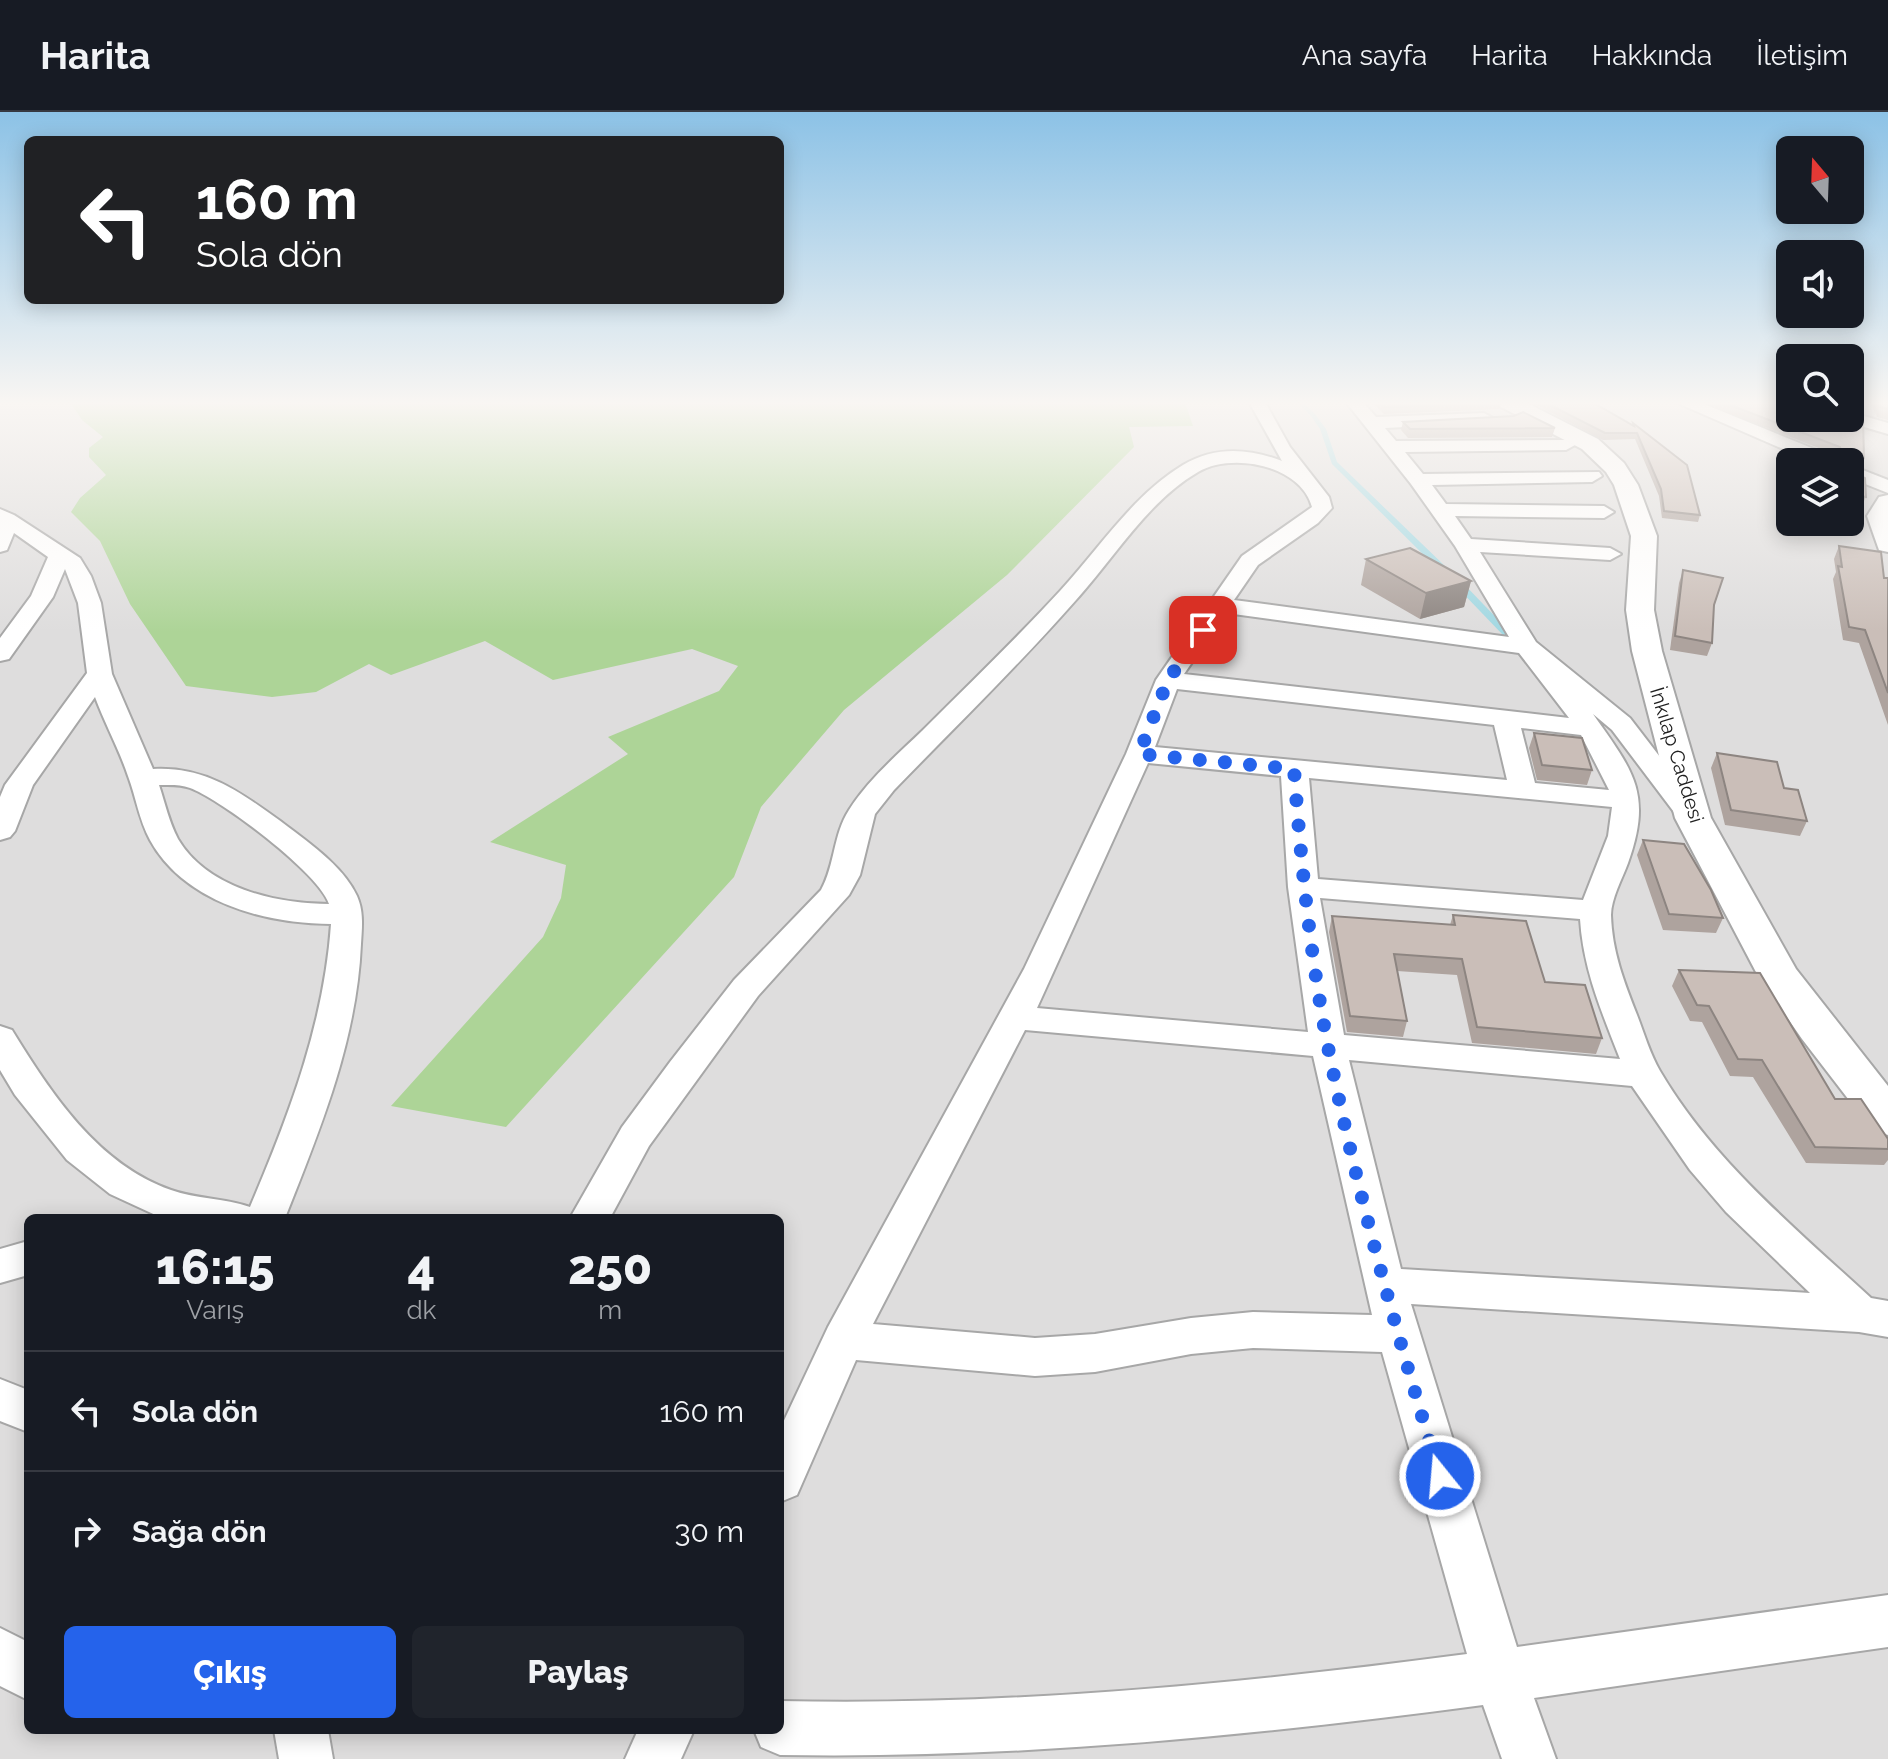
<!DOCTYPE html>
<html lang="tr">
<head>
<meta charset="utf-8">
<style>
  :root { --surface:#171b24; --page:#20242c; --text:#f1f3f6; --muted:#9ea1a6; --line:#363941; --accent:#2563eb }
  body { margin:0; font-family:Raleway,sans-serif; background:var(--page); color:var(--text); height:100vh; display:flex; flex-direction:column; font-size:30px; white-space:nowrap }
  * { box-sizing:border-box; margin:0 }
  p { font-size:26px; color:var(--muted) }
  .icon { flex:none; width:44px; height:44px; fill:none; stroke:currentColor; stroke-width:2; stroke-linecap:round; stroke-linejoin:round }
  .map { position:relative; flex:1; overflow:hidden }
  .sheet { position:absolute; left:24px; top:1102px; width:760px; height:520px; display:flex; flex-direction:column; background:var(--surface); border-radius:12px; box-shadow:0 4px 20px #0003 }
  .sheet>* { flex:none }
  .banner { position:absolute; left:24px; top:24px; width:760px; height:168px; border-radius:12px; box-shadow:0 4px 20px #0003; background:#202124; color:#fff; overflow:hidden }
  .needle { width:52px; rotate:341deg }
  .controls { position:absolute; left:1776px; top:24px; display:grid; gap:16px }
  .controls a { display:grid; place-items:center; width:88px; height:88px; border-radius:12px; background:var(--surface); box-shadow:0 4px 20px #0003; font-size:40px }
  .pin { position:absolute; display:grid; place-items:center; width:68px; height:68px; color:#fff; margin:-34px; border-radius:16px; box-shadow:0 4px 12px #0006 }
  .me { position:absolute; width:88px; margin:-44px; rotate:343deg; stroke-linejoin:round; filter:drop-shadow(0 0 6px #0008) }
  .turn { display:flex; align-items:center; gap:28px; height:168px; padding:0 40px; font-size:36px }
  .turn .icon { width:104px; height:104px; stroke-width:2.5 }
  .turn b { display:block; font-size:56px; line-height:68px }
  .eta { display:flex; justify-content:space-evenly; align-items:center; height:136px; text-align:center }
  .eta b { font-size:48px; font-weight:800; line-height:56px }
  .button { display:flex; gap:16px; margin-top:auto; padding:16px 40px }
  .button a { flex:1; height:92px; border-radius:12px; background:var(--accent); color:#fff; font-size:32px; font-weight:800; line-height:92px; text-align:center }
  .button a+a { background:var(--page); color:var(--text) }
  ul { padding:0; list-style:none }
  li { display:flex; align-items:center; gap:24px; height:120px; padding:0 40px; border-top:2px solid var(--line) }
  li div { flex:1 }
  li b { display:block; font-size:30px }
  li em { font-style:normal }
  header { display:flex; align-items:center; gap:48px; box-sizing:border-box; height:112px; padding:0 40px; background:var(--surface); border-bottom:2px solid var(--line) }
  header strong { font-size:38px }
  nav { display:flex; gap:44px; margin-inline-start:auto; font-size:28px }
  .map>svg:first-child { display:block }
  .residential { fill:#dedddd; fill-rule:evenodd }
  .forest { fill:#add497 }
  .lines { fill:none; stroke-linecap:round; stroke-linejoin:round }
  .stream { fill:#a2d8e2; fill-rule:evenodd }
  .minor-casing { stroke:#a7a7a7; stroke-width:4 }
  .tertiary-casing { stroke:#a7a7a7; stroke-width:4 }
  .minor { fill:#fff; fill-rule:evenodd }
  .tertiary { fill:#fff; fill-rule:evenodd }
  .wall { fill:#aea39e }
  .shaded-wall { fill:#8d8581 }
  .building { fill:#cabeb8; stroke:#8d8581; stroke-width:2 }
  .route { stroke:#2563eb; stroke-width:14; stroke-dasharray:0 25.2 }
  .labels { text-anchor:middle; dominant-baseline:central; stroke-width:7; stroke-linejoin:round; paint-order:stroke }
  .street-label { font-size:20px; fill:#202020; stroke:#fff }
</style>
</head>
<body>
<header>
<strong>Harita</strong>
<nav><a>Ana sayfa</a><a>Harita</a><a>Hakkında</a><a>İletişim</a></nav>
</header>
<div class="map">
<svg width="1888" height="1647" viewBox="0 0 1888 1647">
  <rect width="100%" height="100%" fill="#f1ece5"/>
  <path class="residential" d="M 0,290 L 1790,290 L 1790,306 L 1850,306 L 1850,290 L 1888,290 L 1888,1647 L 0,1647 ZM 1790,350 L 1850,350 L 1850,410 L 1790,410 ZM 28,1106 L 780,1106 L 780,1618 L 28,1618 Z"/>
  <path class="forest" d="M 70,290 L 1185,290 L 1193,314 L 1129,315 L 1134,335 L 1007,463 L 844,598 L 761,695 L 734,765 L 506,1015 L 391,994 L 543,825 L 561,786 L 566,753 L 490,730 L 628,642 L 608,625 L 719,579 L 738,554 L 692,537 L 553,568 L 485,529 L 391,563 L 369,552 L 316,580 L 272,585 L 186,574 L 130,492 L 100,429 L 71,400 L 80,386 L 106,363 L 89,345 L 89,336 L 103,325 L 82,308 Z"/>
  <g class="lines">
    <g class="stream">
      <path d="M 1297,290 L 1303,290 L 1315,302 L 1326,317 L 1337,350 L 1448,457 L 1448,461 L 1442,461 L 1332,352 L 1320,317 L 1311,304 Z"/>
      <path d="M 1455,469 L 1461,469 L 1509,519 L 1509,523 L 1503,523 L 1455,473 Z"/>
    </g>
    <g class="minor-casing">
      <g id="minor">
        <path d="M 1249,290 L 1265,290 L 1290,335 L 1329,385 L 1332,396 L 1318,411 L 1258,453 L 1234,488 L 1509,525 L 1455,434 L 1411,372 L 1346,290 L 1363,290 L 1376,305 L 1484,301 L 1493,306 L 1484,311 L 1385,316 L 1396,329 L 1566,328 L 1575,333 L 1566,338 L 1405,340 L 1423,362 L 1599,360 L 1602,364 L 1592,370 L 1432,373 L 1446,392 L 1604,394 L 1614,400 L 1604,406 L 1455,404 L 1471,427 L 1610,436 L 1621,442 L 1610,448 L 1480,440 L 1536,530 L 1630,606 L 1707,706 L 1703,712 L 1693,715 L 1683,712 L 1612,618 L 1593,602 C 1633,659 1653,681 1628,751 C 1622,767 1611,787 1611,803 C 1612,839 1624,870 1637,903 C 1644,921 1650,942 1660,959 C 1713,1049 1795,1116 1871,1186 L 1888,1189 L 1888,1225 L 1859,1220 L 1411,1192 L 1517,1535 L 1888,1483 L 1888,1535 L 1534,1586 L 1556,1647 L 1502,1647 L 1483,1593 C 1250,1624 1016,1647 780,1643 L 761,1635 L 754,1618 L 780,1618 L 780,1589 C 1010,1594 1239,1572 1467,1542 L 1382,1240 L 1253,1236 L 1191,1242 L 1095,1260 L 1035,1264 L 856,1248 L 797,1383 L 780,1390 L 780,1317 L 828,1215 L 1024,857 L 1126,642 L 1156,568 L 1242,444 L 1312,395 C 1301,353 1232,340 1198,360 C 1148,389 1114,446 1076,488 C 1018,554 955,615 894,678 L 875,702 L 860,763 L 849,783 L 758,884 L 649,1034 L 610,1106 L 570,1106 L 622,1015 L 670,950 L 734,868 L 821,778 C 835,753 833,723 849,698 C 868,668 897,643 923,618 C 969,572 1016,527 1060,479 C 1099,437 1133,383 1183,353 C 1215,334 1248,336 1282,349 ZM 1226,501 L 1519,541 L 1569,606 L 1184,562 ZM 1177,577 L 1494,613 L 1507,668 L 1155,635 ZM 1521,616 L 1581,623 L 1609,678 L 1535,671 ZM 1148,651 L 1281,664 L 1288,775 L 1308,920 L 1037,896 ZM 1309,666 L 1612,695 L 1608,724 L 1583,788 L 1318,767 ZM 1320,786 L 1580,807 C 1583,857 1602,901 1620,947 L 1344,923 ZM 1025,918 L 1313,944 L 1372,1203 L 1253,1200 L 1191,1206 L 1095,1222 L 1035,1226 L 873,1212 ZM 1349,948 L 1632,974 L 1690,1058 L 1726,1100 L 1810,1181 L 1401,1157 Z"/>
        <path d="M 1675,290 L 1699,290 L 1836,346 L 1838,350 L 1813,350 Z"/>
        <path d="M 1850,300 L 1888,311 L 1888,322 L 1844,309 L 1842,306 L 1850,306 Z"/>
        <path d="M 1850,353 L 1888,368 L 1888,381 L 1850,366 Z"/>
        <path d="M 0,397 L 14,403 L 80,446 L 91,464 L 101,491 L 112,562 L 153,657 C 204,654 239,679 279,708 C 305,728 343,753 357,784 C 364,800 362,815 361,832 C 357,928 320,1018 285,1106 L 162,1106 L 110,1082 L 67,1048 L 15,983 L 0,958 L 0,914 L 12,918 C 51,981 97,1052 171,1078 C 196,1087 224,1086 250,1095 C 289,1003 324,912 331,812 C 265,812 184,790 150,728 C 139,708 136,685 128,664 C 119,637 105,612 95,585 L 33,673 L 15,719 L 10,725 L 0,728 L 0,685 L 5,673 L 87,561 L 78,491 L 65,457 L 53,485 L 9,547 L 0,549 L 0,526 L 31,484 L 48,445 L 14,421 L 7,438 L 0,440 ZM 159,673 C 169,673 180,672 190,676 C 222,688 319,761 329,792 C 276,792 207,776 178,727 C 169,710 165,691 159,673 Z"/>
        <path d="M 28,1129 L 28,1163 L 0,1171 L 0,1137 Z"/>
        <path d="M 0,1267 L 28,1278 L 28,1320 L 0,1309 Z"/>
        <path d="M 0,1516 L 28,1530 L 28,1588 L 0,1574 Z"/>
        <path d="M 274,1618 L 328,1618 L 333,1647 L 279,1647 Z"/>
        <path d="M 638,1618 L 694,1618 L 681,1647 L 625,1647 Z"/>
      </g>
    </g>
    <g class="tertiary-casing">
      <g id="tertiary">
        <path d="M 1498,290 L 1525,290 L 1598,327 L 1624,351 L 1638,373 L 1657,424 L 1654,498 L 1662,539 L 1711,706 L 1796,857 L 1888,974 L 1888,1023 L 1872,1018 L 1802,927 L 1757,862 L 1675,706 L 1632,539 L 1626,498 L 1631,424 L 1614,373 L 1606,360 L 1582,337 L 1501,295 Z"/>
        <path d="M 1888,383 L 1888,440 L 1879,438 L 1867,404 L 1879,385 Z"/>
      </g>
    </g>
    <use href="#minor" class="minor"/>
    <use href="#tertiary" class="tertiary"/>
  </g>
  <g class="wall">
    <path d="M 1372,290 L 1501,290 L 1501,291 L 1499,297 L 1384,302 Z"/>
    <path d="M 1531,290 L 1592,290 L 1632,313 L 1633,311 L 1700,403 L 1698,410 L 1662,406 L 1659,384 L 1635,327 L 1603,328 Z"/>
    <path d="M 1700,290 L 1790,290 L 1864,346 L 1861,354 L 1851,351 L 1850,358 L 1866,385 L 1862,393 L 1850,391 L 1850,350 L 1821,350 L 1823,345 L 1838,344 L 1837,343 Z"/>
    <path d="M 1850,290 L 1863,292 L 1860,300 L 1850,298 Z"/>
    <path d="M 1870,290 L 1888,290 L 1888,308 L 1877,305 Z"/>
    <path d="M 1403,310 L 1555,316 L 1552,325 L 1408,326 L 1401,318 Z"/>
    <path d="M 1839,434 L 1884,466 L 1888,466 L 1888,613 L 1859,531 L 1843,528 L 1833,467 L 1836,460 L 1834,447 Z"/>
    <path d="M 1366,447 L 1471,469 L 1464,495 L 1420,507 L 1361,473 Z"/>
    <path d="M 1683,458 L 1714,493 L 1712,531 L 1707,544 L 1670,538 L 1679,471 Z"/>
    <path d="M 1534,621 L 1592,658 L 1587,673 L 1537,668 L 1529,636 Z"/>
    <path d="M 1717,641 L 1784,676 L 1807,709 L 1800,724 L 1725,713 L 1711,656 Z"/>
    <path d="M 1643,728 L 1723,806 L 1716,821 L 1663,818 L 1637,743 Z"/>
    <path d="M 1453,803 L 1545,870 L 1602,926 L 1596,942 L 1472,931 L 1457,863 L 1397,859 L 1407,909 L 1403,925 L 1347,920 L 1329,820 L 1332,804 L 1450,813 Z"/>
    <path d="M 1679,858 L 1835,987 L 1888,1027 L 1888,1048 L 1884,1053 L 1806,1051 L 1753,965 L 1730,964 L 1702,910 L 1690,909 L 1672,874 Z"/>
  </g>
  <path class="shaded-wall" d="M 1471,469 L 1464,495 L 1420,507 L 1426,481 Z"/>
  <g class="building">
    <path d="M 1380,290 L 1501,290 L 1501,291 L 1385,295 Z"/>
    <path d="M 1544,290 L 1592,290 L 1634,314 L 1633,311 L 1687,353 L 1700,403 L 1664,399 L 1661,377 L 1637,321 L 1605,321 Z"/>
    <path d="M 1722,290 L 1790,290 L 1790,306 L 1850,305 L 1863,309 L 1864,346 L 1852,342 L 1850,358 L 1865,366 L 1866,385 L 1850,382 L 1850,350 L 1823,350 L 1823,345 L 1843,344 L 1840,335 Z"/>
    <path d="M 1878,290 L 1888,290 L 1888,297 L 1881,295 Z"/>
    <path d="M 1523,300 L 1555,316 L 1410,317 L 1403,310 L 1514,304 Z"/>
    <path d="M 1839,434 L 1881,440 L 1884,466 L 1888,466 L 1888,581 L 1865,518 L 1849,515 L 1838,454 L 1842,455 Z"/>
    <path d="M 1410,436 L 1471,469 L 1426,481 L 1366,447 Z"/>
    <path d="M 1683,458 L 1723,466 L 1714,493 L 1712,531 L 1675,524 Z"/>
    <path d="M 1534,621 L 1582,626 L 1592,658 L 1542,653 Z"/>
    <path d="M 1717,641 L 1777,650 L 1784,676 L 1798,678 L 1807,709 L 1731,698 Z"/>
    <path d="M 1643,728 L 1684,732 L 1711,778 L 1723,806 L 1669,802 Z"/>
    <path d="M 1453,803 L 1526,809 L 1545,870 L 1585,873 L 1602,926 L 1477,915 L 1462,847 L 1394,842 L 1407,909 L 1350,904 L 1332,804 L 1455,813 Z"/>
    <path d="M 1679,858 L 1760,861 L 1835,987 L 1861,987 L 1888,1027 L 1888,1037 L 1815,1035 L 1762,948 L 1738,947 L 1709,894 L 1697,893 Z"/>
  </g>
  <linearGradient id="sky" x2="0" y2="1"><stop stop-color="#8cc2e6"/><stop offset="0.56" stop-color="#f9f6f3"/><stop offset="1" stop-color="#f9f6f3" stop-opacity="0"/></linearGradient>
  <rect width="1888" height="520" fill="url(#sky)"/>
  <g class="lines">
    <path class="route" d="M 1203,518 L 1168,568 L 1139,642 L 1294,657 C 1301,750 1310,843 1328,935 C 1357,1080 1397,1223 1440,1364"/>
  </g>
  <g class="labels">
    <g class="street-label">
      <text transform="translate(1677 643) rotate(73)">İnkılap Caddesi</text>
    </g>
  </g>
</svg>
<div class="controls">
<a><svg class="needle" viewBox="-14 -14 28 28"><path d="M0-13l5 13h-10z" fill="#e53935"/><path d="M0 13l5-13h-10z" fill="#9ea1a6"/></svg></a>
<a><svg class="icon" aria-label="sound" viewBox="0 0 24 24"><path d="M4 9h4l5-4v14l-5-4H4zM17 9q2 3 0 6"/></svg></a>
<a><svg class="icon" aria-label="search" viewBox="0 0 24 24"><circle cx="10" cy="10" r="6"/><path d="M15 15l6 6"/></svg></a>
<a><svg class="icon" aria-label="layers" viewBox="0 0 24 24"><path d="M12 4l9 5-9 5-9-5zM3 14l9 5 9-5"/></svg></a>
</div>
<div class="pin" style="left:1203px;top:518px;background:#d93025"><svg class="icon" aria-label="arrive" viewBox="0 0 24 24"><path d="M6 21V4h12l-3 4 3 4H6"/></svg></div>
<svg class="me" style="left:1440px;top:1364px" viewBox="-20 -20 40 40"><circle r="17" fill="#2563eb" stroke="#fff" stroke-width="3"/><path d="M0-11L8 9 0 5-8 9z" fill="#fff"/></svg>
<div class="banner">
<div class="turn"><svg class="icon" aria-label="left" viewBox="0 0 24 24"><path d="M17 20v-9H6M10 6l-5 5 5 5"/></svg><div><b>160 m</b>Sola dön</div></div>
</div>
<section class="sheet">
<div class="eta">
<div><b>16:15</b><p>Varış</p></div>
<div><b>4</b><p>dk</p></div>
<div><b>250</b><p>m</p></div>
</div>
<ul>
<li><svg class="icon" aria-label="left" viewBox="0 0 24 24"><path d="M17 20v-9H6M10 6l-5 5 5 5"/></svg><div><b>Sola dön</b></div><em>160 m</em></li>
<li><svg class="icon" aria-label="right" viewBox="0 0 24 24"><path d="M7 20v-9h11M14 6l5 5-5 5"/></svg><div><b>Sağa dön</b></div><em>30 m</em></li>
</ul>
<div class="button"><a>Çıkış</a><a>Paylaş</a></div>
</section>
</div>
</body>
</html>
